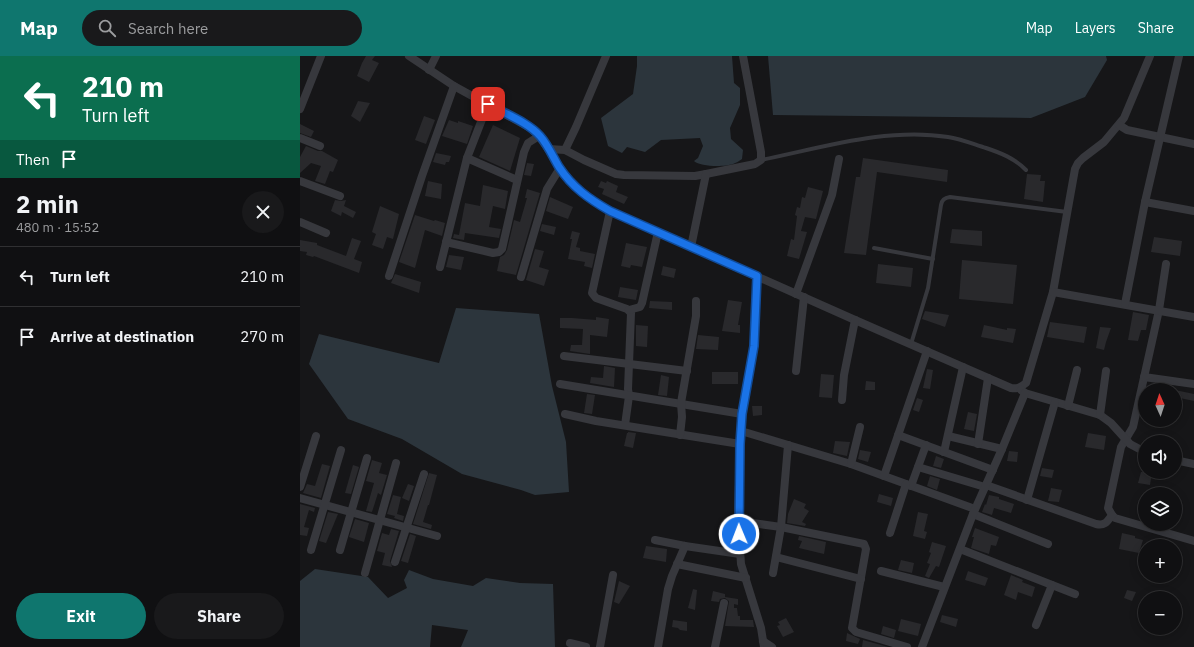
<!DOCTYPE html>
<html lang="en">
<head>
<meta charset="utf-8">
<style>
  :root { --surface:#101012; --page:#19191b; --text:#f1f3f6; --muted:#9c9d9f; --line:#303032; --accent:#0f766e }
  body { margin:0; font-family:"IBM Plex Sans",sans-serif; background:var(--page); color:var(--text); height:100vh; display:flex; flex-direction:column; font-size:15px; white-space:nowrap }
  * { box-sizing:border-box; margin:0 }
  p { font-size:13px; color:var(--muted) }
  .icon { flex:none; width:22px; height:22px; fill:none; stroke:currentColor; stroke-width:2; stroke-linecap:round; stroke-linejoin:round }
  .map { position:relative; flex:1; overflow:hidden }
  .details { display:flex; flex-direction:column; background:var(--surface); width:300px }
  .details>* { flex:none }
  .top-card { background:#0b6e4f; color:#fff; overflow:hidden }
  .needle { width:26px; rotate:357deg }
  .fabs { position:absolute; left:838px; top:327px; display:grid; gap:8px }
  .fabs a { display:grid; place-items:center; width:44px; height:44px; border-radius:50%; background:var(--surface); box-shadow:0 2px 10px #0003,0 0 0 1px var(--line); font-size:20px }
  .pin { position:absolute; display:grid; place-items:center; width:34px; height:34px; color:#fff; margin:-17px; border-radius:8px; box-shadow:0 2px 6px #0006 }
  .me { position:absolute; width:44px; margin:-22px; rotate:359deg; stroke-linejoin:round; filter:drop-shadow(0 0 3px #0008) }
  .turn { display:flex; align-items:center; gap:14px; height:84px; padding:0 16px; font-size:18px }
  .turn .icon { width:52px; height:52px; stroke-width:2.5 }
  .turn b { display:block; font-size:28px; line-height:34px }
  .then { display:flex; align-items:center; height:38px; padding:0 16px; background:#0003; gap:8px; font-size:15px }
  .round { display:grid; place-items:center; flex:none; width:42px; height:42px; border-radius:21px; background:var(--page) }
  .overview { display:flex; align-items:center; justify-content:space-between; height:68px; padding:0 16px }
  h1 { font-size:24px; font-weight:700; line-height:30px }
  .action { display:flex; gap:8px; margin-top:auto; padding:8px 16px }
  .action a { flex:1; height:46px; border-radius:24px; background:var(--accent); color:#fff; font-size:16px; font-weight:700; line-height:46px; text-align:center }
  .action a+a { background:var(--page); color:var(--text) }
  ul { padding:0; list-style:none }
  li { display:flex; align-items:center; gap:12px; height:60px; padding:0 16px; border-top:1px solid var(--line) }
  li div { flex:1 }
  li b { display:block; font-size:15px }
  li em { font-style:normal }
  header { display:flex; align-items:center; gap:24px; box-sizing:border-box; height:56px; padding:0 20px; background:var(--accent); color:#fff }
  header strong { font-size:19px }
  nav { display:flex; gap:22px; margin-inline-start:auto; font-size:14px }
  .search { width:280px; height:36px; background:var(--page); display:flex; align-items:center; gap:10px; box-sizing:border-box; padding:0 14px; border-radius:22px; color:var(--muted); font-size:15px }
  main { display:flex; flex:1; min-height:0 }
  .map>svg:first-child { display:block }
  .water { fill:#2c353c }
  .building { fill:#29292c }
  .lines { fill:none; stroke-linecap:round; stroke-linejoin:round }
  .lane { stroke:#37383d; stroke-width:4 }
  .street { stroke:#37383d; stroke-width:8 }
  .route-casing { stroke:#114b97; stroke-width:10 }
  .route { stroke:#1a73e8; stroke-width:7 }
</style>
</head>
<body>
<header>
<strong>Map</strong>
<div class="search"><svg class="icon" aria-label="search" viewBox="0 0 24 24"><circle cx="10" cy="10" r="6"/><path d="M15 15l6 6"/></svg>Search here</div>
<nav><a>Map</a><a>Layers</a><a>Share</a></nav>
</header>
<main>
<section class="details">
<div class="top-card">
<div class="turn"><svg class="icon" aria-label="left" viewBox="0 0 24 24"><path d="M17 20v-9H6M10 6l-5 5 5 5"/></svg><div><b>210 m</b>Turn left</div></div>
<div class="then">Then<svg class="icon" aria-label="arrive" viewBox="0 0 24 24"><path d="M6 21V4h12l-3 4 3 4H6"/></svg></div>
</div>
<div class="overview"><div><h1>2 min</h1><p>480 m · 15:52</p></div><a class="round"><svg class="icon" aria-label="close" viewBox="0 0 24 24"><path d="M6 6l12 12M18 6L6 18"/></svg></a></div>
<ul>
<li><svg class="icon" aria-label="left" viewBox="0 0 24 24"><path d="M17 20v-9H6M10 6l-5 5 5 5"/></svg><div><b>Turn left</b></div><em>210 m</em></li>
<li><svg class="icon" aria-label="arrive" viewBox="0 0 24 24"><path d="M6 21V4h12l-3 4 3 4H6"/></svg><div><b>Arrive at destination</b></div><em>270 m</em></li>
</ul>
<div class="action"><a>Exit</a><a>Share</a></div>
</section>
<div class="map">
<svg width="894" height="591" viewBox="0 0 894 591">
  <rect width="100%" height="100%" fill="#161618"/>
  <g class="water">
    <path d="M 337,0 L 432,0 L 434,27 L 440,32 L 440,49 L 430,72 L 431,83 L 443,94 L 442,103 C 439,105 436,107 433,108 C 425,111 400,111 394,105 L 398,102 L 403,90 L 400,82 L 361,84 L 345,96 L 327,91 L 322,97 L 308,90 L 301,62 L 333,38 L 337,10 Z"/>
    <path d="M 468,0 L 806,0 L 807,4 L 785,41 L 731,62 L 473,59 Z"/>
    <path d="M 156,252 L 239,258 L 252,330 L 266,386 L 269,436 L 235,439 L 221,434 L 162,418 L 102,383 L 48,363 L 9,308 L 19,278 L 139,307 Z"/>
    <path d="M 15,513 L 68,521 L 88,542 L 107,532 L 104,524 L 109,514 L 133,523 L 173,530 L 186,522 L 220,527 L 253,528 L 255,591 L 161,591 L 168,574 L 132,569 L 130,591 L 0,591 L 0,525 Z"/>
  </g>
  <g class="building">
    <path d="M 66,0 L 75,0 L 72,4 L 79,7 L 69,26 L 57,20 L 62,7 Z"/>
    <path d="M 58,45 L 70,47 L 60,66 L 51,60 Z"/>
    <path d="M 124,60 L 135,64 L 126,88 L 115,84 Z"/>
    <path d="M 149,64 L 158,67 L 158,65 L 173,70 L 167,88 L 142,80 Z"/>
    <path d="M 0,68 L 14,75 L 11,81 L 0,77 Z"/>
    <path d="M 193,69 L 220,82 L 210,115 L 179,101 Z"/>
    <path d="M 6,90 L 18,95 L 22,95 L 38,104 L 33,116 L 30,115 L 25,128 L 15,125 L 21,110 L 11,107 L 0,117 L 0,101 Z"/>
    <path d="M 136,97 L 151,100 L 149,106 L 146,106 L 145,109 L 133,106 Z"/>
    <path d="M 563,102 L 648,114 L 647,126 L 577,116 L 566,199 L 544,197 L 556,121 L 560,121 Z"/>
    <path d="M 227,107 L 234,108 L 231,120 L 224,119 Z"/>
    <path d="M 727,118 L 741,119 L 740,125 L 745,125 L 743,146 L 724,143 Z"/>
    <path d="M 128,125 L 142,128 L 141,143 L 125,140 Z"/>
    <path d="M 301,125 L 306,127 L 307,125 L 318,130 L 316,136 L 328,141 L 324,148 L 302,138 L 304,133 L 298,131 Z"/>
    <path d="M 183,129 L 208,135 L 205,153 L 193,150 L 189,171 L 201,173 L 199,182 L 165,177 L 164,184 L 153,182 L 154,178 L 159,179 L 165,147 L 180,150 Z"/>
    <path d="M 508,131 L 523,135 L 516,163 L 505,161 L 501,175 L 507,176 L 499,203 L 487,200 L 491,183 L 494,184 L 497,160 L 495,159 L 497,151 L 500,152 L 502,141 L 505,142 Z"/>
    <path d="M 227,133 L 240,137 L 216,219 L 197,215 L 200,201 L 204,199 L 207,194 L 214,164 L 220,166 L 227,142 L 225,142 Z"/>
    <path d="M 250,141 L 273,151 L 268,163 L 246,155 Z"/>
    <path d="M 35,144 L 41,145 L 46,144 L 44,150 L 56,156 L 53,162 L 42,156 L 41,160 L 31,155 Z"/>
    <path d="M 80,150 L 99,158 L 93,183 L 87,181 L 83,193 L 72,189 L 76,178 L 72,176 Z"/>
    <path d="M 115,159 L 134,165 L 135,164 L 145,167 L 142,180 L 125,174 L 115,212 L 99,206 Z"/>
    <path d="M 242,168 L 256,171 L 254,179 L 240,175 Z"/>
    <path d="M 652,173 L 682,175 L 682,190 L 650,187 Z"/>
    <path d="M 272,175 L 280,177 L 276,191 L 280,192 L 280,195 L 295,198 L 292,212 L 284,210 L 285,206 L 268,203 L 272,183 L 270,183 Z"/>
    <path d="M 854,181 L 882,185 L 880,200 L 851,196 Z"/>
    <path d="M 52,182 L 61,185 L 54,203 L 62,206 L 59,217 L 14,200 L 13,201 L 6,199 L 7,196 L 0,195 L 0,184 L 17,187 L 17,189 L 46,200 Z"/>
    <path d="M 326,187 L 347,191 L 342,211 L 331,209 L 330,212 L 321,210 Z"/>
    <path d="M 235,193 L 244,195 L 239,211 L 249,214 L 244,230 L 226,224 Z"/>
    <path d="M 149,199 L 164,201 L 161,214 L 146,211 Z"/>
    <path d="M 662,204 L 717,209 L 713,248 L 659,243 Z"/>
    <path d="M 578,208 L 613,212 L 611,231 L 576,227 Z"/>
    <path d="M 363,210 L 376,213 L 374,222 L 361,219 Z"/>
    <path d="M 95,218 L 121,226 L 119,237 L 91,227 Z"/>
    <path d="M 320,231 L 338,234 L 336,244 L 318,241 Z"/>
    <path d="M 428,244 L 442,246 L 438,269 L 440,269 L 440,277 L 422,275 Z"/>
    <path d="M 350,245 L 372,246 L 372,254 L 349,252 Z"/>
    <path d="M 625,255 L 649,259 L 645,271 L 622,263 Z"/>
    <path d="M 833,256 L 849,259 L 846,274 L 841,274 L 838,285 L 828,284 Z"/>
    <path d="M 296,261 L 309,263 L 307,281 L 290,279 L 290,298 L 270,295 L 271,289 L 282,289 L 283,273 L 260,272 L 260,262 L 272,262 L 296,264 Z"/>
    <path d="M 750,266 L 787,271 L 784,287 L 747,281 Z"/>
    <path d="M 336,269 L 348,270 L 347,291 L 336,290 Z"/>
    <path d="M 684,269 L 707,274 L 707,272 L 716,273 L 713,287 L 681,281 Z"/>
    <path d="M 800,271 L 811,272 L 806,286 L 804,294 L 796,292 Z"/>
    <path d="M 398,279 L 419,281 L 418,294 L 396,293 Z"/>
    <path d="M 304,310 L 315,312 L 314,331 L 290,327 L 291,321 L 303,322 Z"/>
    <path d="M 627,313 L 633,314 L 630,333 L 623,332 Z"/>
    <rect x="412" y="316" width="26" height="12"/>
    <path d="M 521,318 L 534,319 L 532,342 L 519,341 Z"/>
    <path d="M 361,319 L 369,321 L 367,340 L 358,339 Z"/>
    <path d="M 566,325 L 575,326 L 575,334 L 565,334 Z"/>
    <path d="M 875,334 L 894,338 L 894,345 L 875,341 Z"/>
    <path d="M 287,338 L 295,339 L 292,358 L 284,357 Z"/>
    <path d="M 617,342 L 623,344 L 619,356 L 613,354 Z"/>
    <path d="M 452,350 L 462,350 L 462,359 L 453,360 Z"/>
    <path d="M 668,356 L 677,358 L 674,375 L 664,373 Z"/>
    <path d="M 328,376 L 336,377 L 333,392 L 324,390 L 327,377 L 328,377 Z"/>
    <path d="M 788,377 L 806,380 L 804,394 L 785,391 Z"/>
    <path d="M 535,385 L 550,386 L 547,400 L 533,397 Z"/>
    <path d="M 560,394 L 571,396 L 568,406 L 558,403 Z"/>
    <path d="M 709,395 L 718,396 L 717,406 L 707,405 Z"/>
    <path d="M 636,400 L 644,403 L 641,412 L 633,410 Z"/>
    <path d="M 72,404 L 82,407 L 79,417 L 87,419 L 81,439 L 78,437 L 72,456 L 66,455 L 74,427 L 66,425 Z"/>
    <path d="M 22,408 L 30,410 L 21,442 L 3,437 L 7,428 L 15,430 Z"/>
    <path d="M 53,409 L 59,411 L 51,438 L 45,437 Z"/>
    <path d="M 742,412 L 754,414 L 752,422 L 740,420 Z"/>
    <path d="M 841,416 L 852,416 L 850,429 L 838,427 Z"/>
    <path d="M 129,417 L 137,419 L 129,449 L 128,449 L 123,466 L 132,469 L 131,473 L 113,468 Z"/>
    <path d="M 630,420 L 640,423 L 637,434 L 627,430 Z"/>
    <path d="M 108,428 L 114,430 L 109,445 L 102,442 Z"/>
    <path d="M 751,432 L 762,434 L 759,446 L 748,445 Z"/>
    <path d="M 579,438 L 593,442 L 591,450 L 577,446 Z"/>
    <path d="M 93,439 L 101,441 L 97,458 L 104,460 L 103,465 L 94,462 L 95,460 L 87,458 Z"/>
    <path d="M 689,439 L 699,441 L 699,443 L 714,448 L 711,457 L 694,452 L 692,459 L 682,456 L 685,448 L 686,449 Z"/>
    <path d="M 494,443 L 506,448 L 504,452 L 509,455 L 502,466 L 506,468 L 505,470 L 487,467 L 488,458 Z"/>
    <path d="M 0,448 L 15,452 L 14,456 L 9,454 L 4,471 L 9,472 L 7,480 L 0,479 Z"/>
    <path d="M 28,456 L 38,458 L 26,487 L 19,485 Z"/>
    <path d="M 618,456 L 628,458 L 624,475 L 627,476 L 625,483 L 613,480 Z"/>
    <path d="M 55,463 L 69,467 L 64,486 L 49,481 Z"/>
    <path d="M 675,472 L 699,481 L 696,490 L 691,489 L 689,498 L 671,492 L 674,481 L 672,481 Z"/>
    <path d="M 91,473 L 99,475 L 90,505 L 92,511 L 82,509 L 85,497 L 77,495 L 82,477 L 89,479 Z"/>
    <path d="M 822,477 L 835,480 L 835,482 L 843,484 L 839,497 L 819,493 Z"/>
    <path d="M 110,478 L 116,480 L 108,507 L 101,505 Z"/>
    <path d="M 499,480 L 526,486 L 524,498 L 499,492 L 502,485 L 498,484 Z"/>
    <path d="M 632,486 L 646,490 L 639,511 L 636,510 L 629,522 L 625,520 L 630,508 L 627,507 L 631,497 L 629,496 Z"/>
    <path d="M 346,490 L 367,493 L 366,506 L 343,502 Z"/>
    <path d="M 601,504 L 614,507 L 612,517 L 598,514 Z"/>
    <path d="M 668,515 L 688,522 L 685,530 L 665,524 Z"/>
    <path d="M 711,519 L 723,524 L 722,526 L 735,531 L 732,541 L 718,536 L 716,544 L 704,539 Z"/>
    <path d="M 319,525 L 330,530 L 319,548 L 314,546 Z"/>
    <path d="M 393,533 L 397,534 L 395,554 L 388,552 Z"/>
    <path d="M 827,534 L 836,536 L 832,545 L 824,542 Z"/>
    <path d="M 413,535 L 425,538 L 425,541 L 438,543 L 438,549 L 434,548 L 434,552 L 437,552 L 438,560 L 440,560 L 440,564 L 453,564 L 454,571 L 425,570 L 429,545 L 425,542 L 420,543 L 419,546 L 411,545 Z"/>
    <path d="M 642,559 L 658,563 L 656,571 L 640,566 Z"/>
    <path d="M 486,562 L 494,576 L 483,581 L 477,570 L 480,569 L 478,566 Z"/>
    <path d="M 601,563 L 621,568 L 618,580 L 598,575 Z"/>
    <path d="M 373,564 L 387,566 L 387,575 L 380,574 L 378,572 L 372,571 Z"/>
    <path d="M 583,570 L 596,574 L 594,582 L 581,578 Z"/>
    <path d="M 547,577 L 560,583 L 558,588 L 546,585 Z"/>
    <path d="M 563,584 L 588,591 L 562,591 Z"/>
  </g>
  <g class="lines">
    <g class="lane">
      <path d="M 461,104 C 521,92 587,71 648,81 C 661,83 673,88 686,92 C 701,97 714,102 726,114"/>
      <path d="M 574,192 L 633,203"/>
      <path d="M 611,288 L 628,232 L 641,149 C 642,144 644,142 650,141 L 767,156"/>
    </g>
    <g class="street">
      <path d="M 109,0 L 154,30 L 232,73 C 245,85 251,99 261,113 C 275,133 289,143 310,155 L 555,264 L 711,332 C 718,333 721,331 726,327 L 753,236 L 775,113 L 778,107 L 783,102 L 804,86 L 824,62 L 850,0"/>
      <path d="M 129,14 L 136,0"/>
      <path d="M 0,53 L 21,0"/>
      <path d="M 819,69 L 827,74 L 894,88"/>
      <path d="M 0,82 L 20,90"/>
      <path d="M 249,93 L 265,94 L 284,104 L 316,118 L 324,119 L 395,120 L 406,118 L 455,108 L 461,104 L 461,96 L 443,0"/>
      <path d="M 265,94 L 276,71 L 306,0"/>
      <path d="M 167,102 L 188,48"/>
      <path d="M 0,125 L 40,140"/>
      <path d="M 845,146 L 894,155"/>
      <path d="M 310,155 L 292,237 L 296,242 L 327,253 L 331,257 L 328,333 L 329,340 L 325,369"/>
      <path d="M 0,166 L 26,177"/>
      <path d="M 146,186 L 193,197 L 199,196 L 202,193 L 224,96 L 228,87 L 239,80"/>
      <path d="M 391,191 L 406,118"/>
      <path d="M 866,208 L 859,254 L 833,371 L 821,391 L 808,452 L 812,459 L 815,462 L 894,485"/>
      <path d="M 140,211 L 167,102 L 217,124"/>
      <path d="M 89,220 L 122,120 L 154,30"/>
      <path d="M 457,220 L 454,290 L 442,358 L 440,388 L 438,465 L 441,508 L 461,572 L 464,591"/>
      <path d="M 221,221 L 247,133 L 260,112"/>
      <path d="M 753,236 L 894,261"/>
      <path d="M 496,238 L 532,139 L 539,103"/>
      <path d="M 825,248 L 845,146 L 879,0"/>
      <path d="M 329,254 L 340,251 L 342,247 L 358,176"/>
      <path d="M 264,300 L 387,315"/>
      <path d="M 496,315 L 504,241"/>
      <path d="M 844,321 L 894,328"/>
      <path d="M 260,328 L 442,358"/>
      <path d="M 721,334 L 725,337 L 800,359 L 811,367 L 830,388 L 845,396"/>
      <path d="M 542,344 L 544,319 L 555,264"/>
      <path d="M 768,350 L 777,314"/>
      <path d="M 265,358 L 296,365 L 440,388"/>
      <path d="M 800,359 L 806,315"/>
      <path d="M 441,375 L 551,408 L 675,453"/>
      <path d="M 380,379 L 382,361 L 381,347 L 396,260 L 396,245"/>
      <path d="M 598,379 L 693,414"/>
      <path d="M 648,380 L 702,393"/>
      <path d="M 678,388 L 688,322"/>
      <path d="M 644,396 L 663,311"/>
      <path d="M 875,404 L 894,408"/>
      <path d="M 551,408 L 560,371"/>
      <path d="M 618,411 L 685,431"/>
      <path d="M 584,420 L 627,295"/>
      <path d="M 686,429 L 796,468 C 805,470 807,466 812,459"/>
      <path d="M 611,430 L 626,389"/>
      <path d="M 0,431 L 16,380"/>
      <path d="M 0,442 L 137,480"/>
      <path d="M 727,444 L 755,346"/>
      <path d="M 673,458 L 748,488"/>
      <path d="M 438,465 L 481,471 L 564,488 L 566,493 L 552,572 L 556,576 L 607,591"/>
      <path d="M 590,477 L 606,428"/>
      <path d="M 355,484 L 385,490 L 440,498"/>
      <path d="M 660,493 L 775,538"/>
      <path d="M 11,494 L 41,394"/>
      <path d="M 40,494 L 67,402"/>
      <path d="M 476,501 L 561,523"/>
      <path d="M 95,506 L 124,418"/>
      <path d="M 377,508 L 446,522"/>
      <path d="M 581,515 L 644,531"/>
      <path d="M 65,517 L 96,407"/>
      <path d="M 473,517 L 481,471 L 488,389"/>
      <path d="M 736,569 L 752,529"/>
      <path d="M 463,585 L 472,591"/>
      <path d="M 270,587 L 286,591"/>
      <path d="M 300,591 L 313,519"/>
      <path d="M 358,591 L 368,533 L 372,520 L 385,490"/>
      <path d="M 415,591 L 424,547"/>
      <path d="M 622,591 L 673,458 L 702,393 L 725,337"/>
    </g>
  </g>
  <g class="lines">
    <g class="route-casing">
      <path id="route" d="M 188,48 C 203,57 228,66 240,80 C 248,89 253,101 259,111 C 272,131 289,143 310,155 L 457,220 L 454,290 L 442,358 L 440,388 L 439,478"/>
    </g>
    <use href="#route" class="route"/>
  </g>
</svg>
<div class="fabs">
<a><svg class="needle" viewBox="-14 -14 28 28"><path d="M0-13l5 13h-10z" fill="#e53935"/><path d="M0 13l5-13h-10z" fill="#9c9d9f"/></svg></a>
<a><svg class="icon" aria-label="sound" viewBox="0 0 24 24"><path d="M4 9h4l5-4v14l-5-4H4zM17 9q2 3 0 6"/></svg></a>
<a><svg class="icon" aria-label="layers" viewBox="0 0 24 24"><path d="M12 4l9 5-9 5-9-5zM3 14l9 5 9-5"/></svg></a>
<a>+</a>
<a>−</a>
</div>
<div class="pin" style="left:188px;top:48px;background:#d93025"><svg class="icon" aria-label="arrive" viewBox="0 0 24 24"><path d="M6 21V4h12l-3 4 3 4H6"/></svg></div>
<svg class="me" style="left:439px;top:478px" viewBox="-20 -20 40 40"><circle r="17" fill="#1a73e8" stroke="#fff" stroke-width="3"/><path d="M0-11L8 9 0 5-8 9z" fill="#fff"/></svg>
</div>
</main>
</body>
</html>
